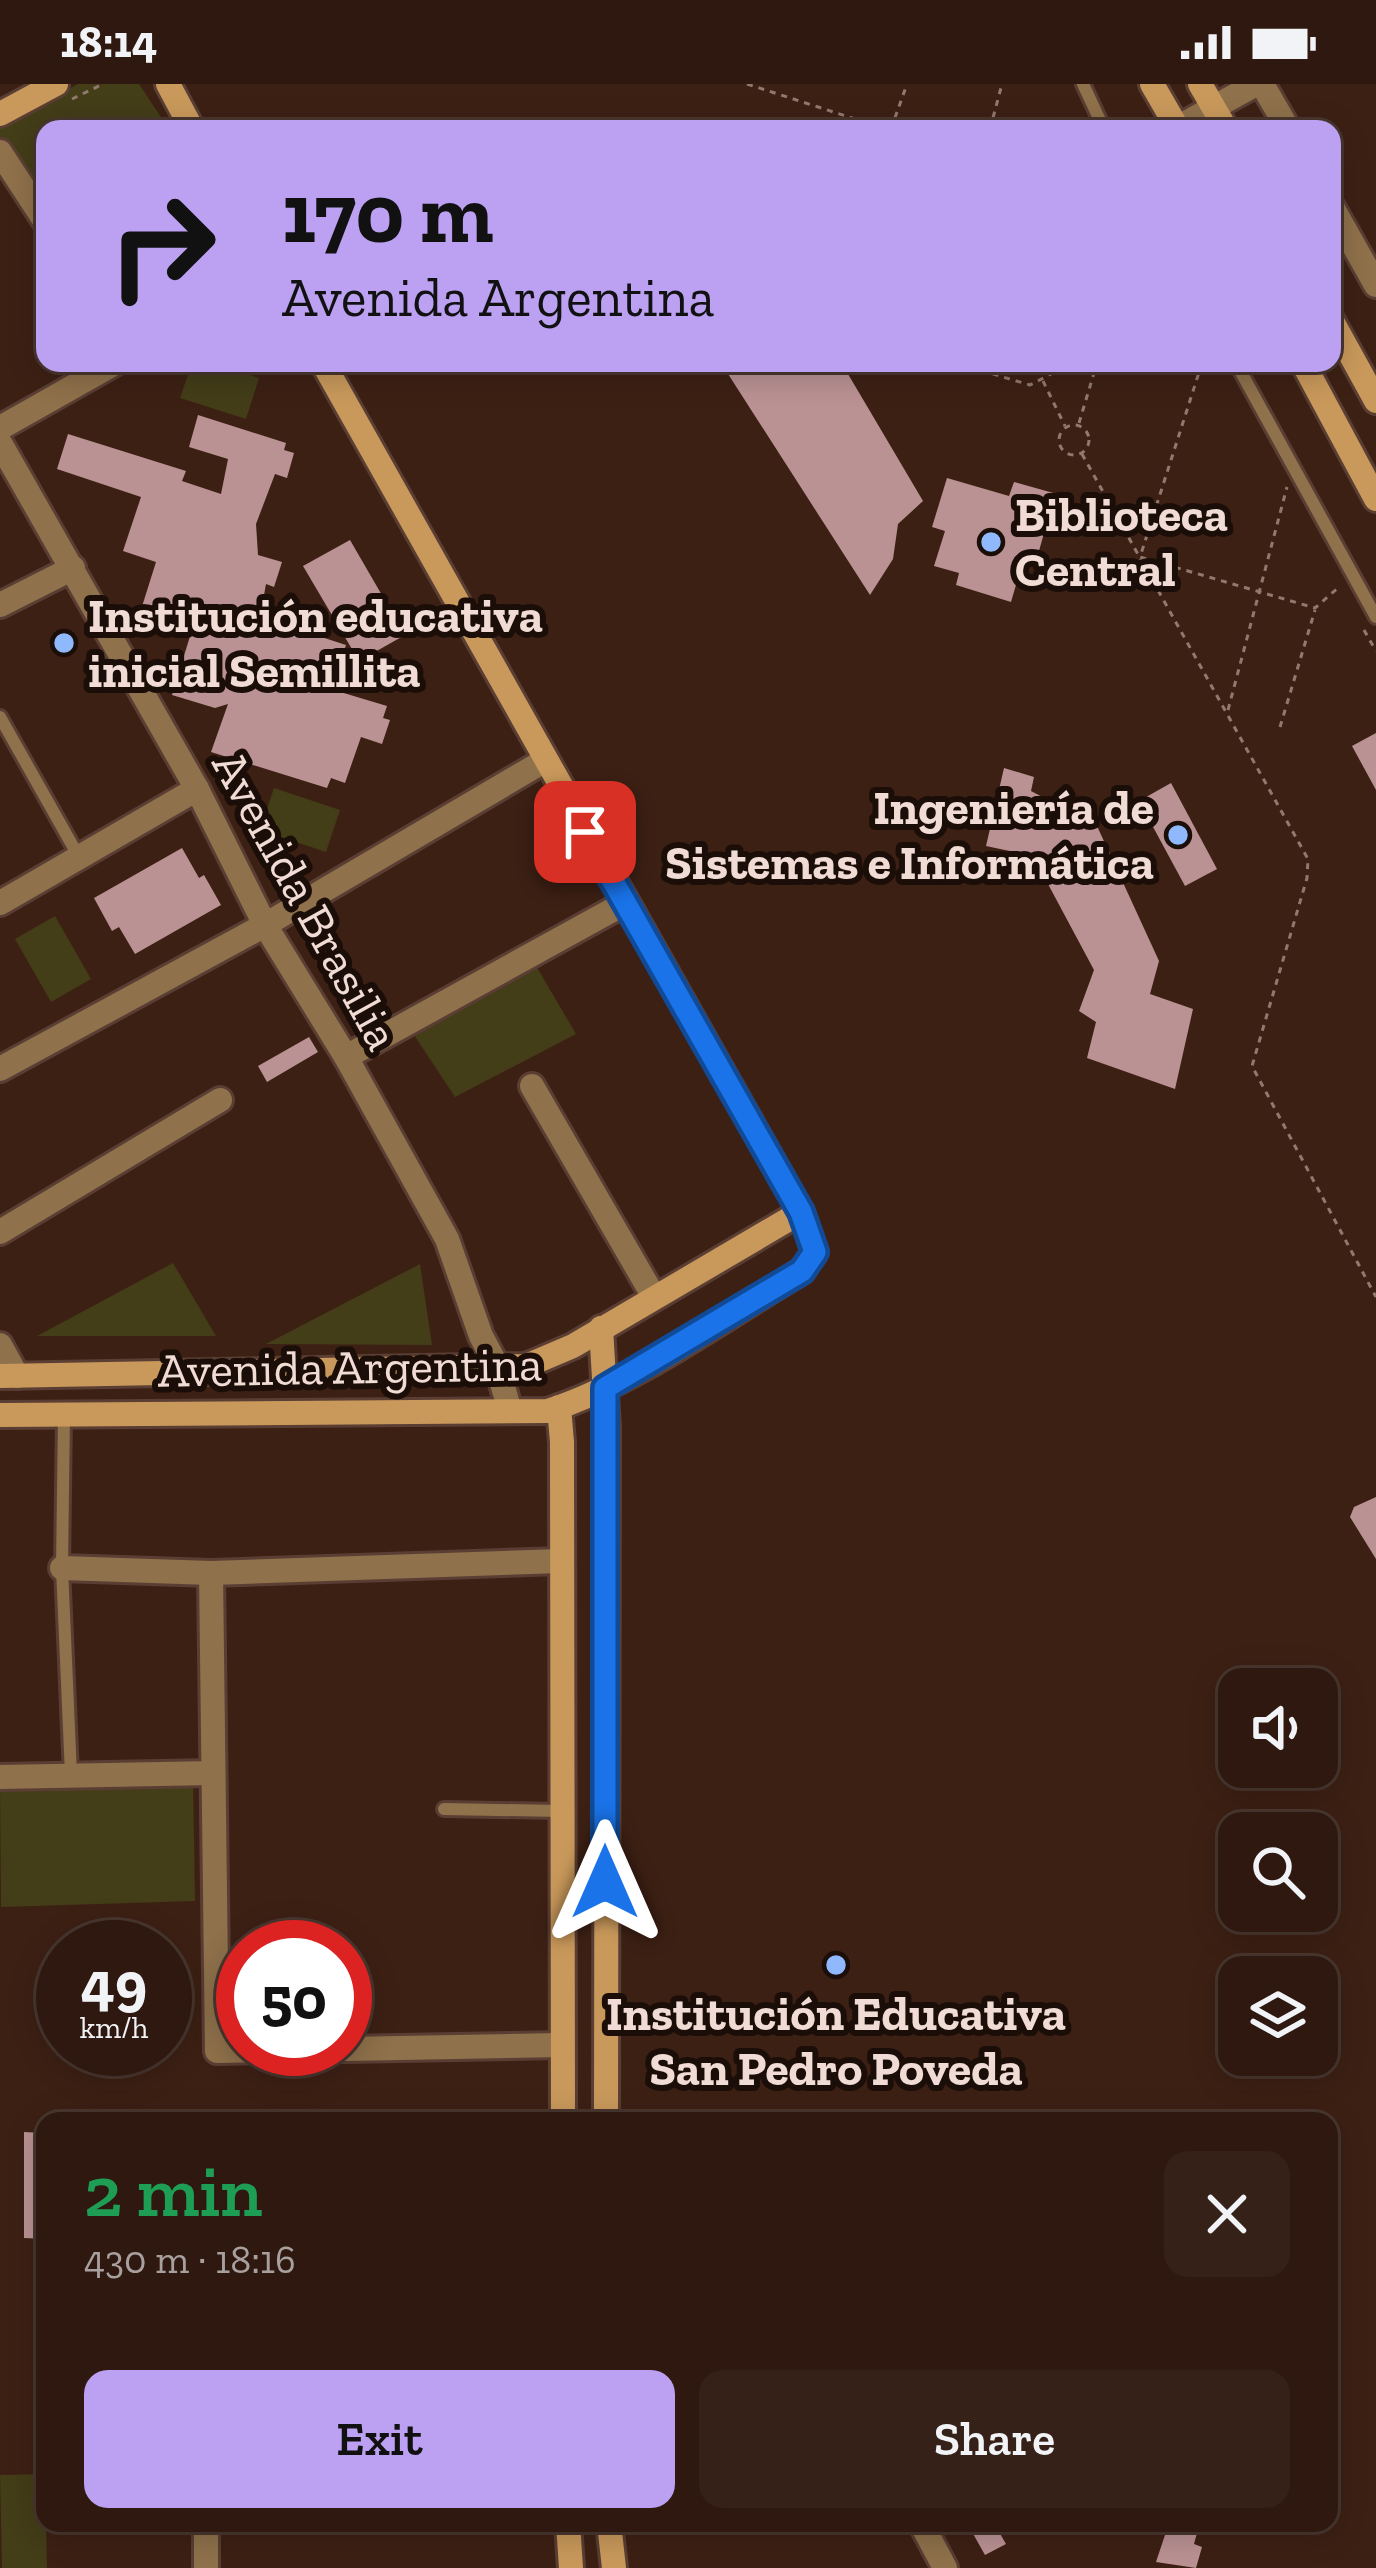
<!DOCTYPE html>
<html lang="en">
<head>
<meta charset="utf-8">
<style>
  :root { --surface:#2e180f; --page:#362118; --text:#f1f3f6; --muted:#a7a09e; --line:#49372f; --accent:#bca0f2 }
  body { margin:0; font-family:"Zilla Slab",serif; background:var(--page); color:var(--text); height:100vh; display:flex; flex-direction:column; font-size:45px; white-space:nowrap }
  * { box-sizing:border-box; margin:0 }
  p { font-size:39px; color:var(--muted) }
  .icon { flex:none; width:66px; height:66px; fill:none; stroke:currentColor; stroke-width:2; stroke-linecap:round; stroke-linejoin:round }
  .map { position:relative; flex:1; overflow:hidden }
  .side { position:absolute; left:36px; top:2028px; width:1302px; height:420px; display:flex; flex-direction:column; background:var(--surface); border-radius:24px; box-shadow:0 6px 30px #0003,0 0 0 3px var(--line) }
  .side>* { flex:none }
  .guide { position:absolute; left:36px; top:36px; width:1305px; height:252px; border-radius:24px; box-shadow:0 6px 30px #0003,0 0 0 3px var(--line); background:#bca0f2; color:#111; overflow:hidden }
  .controls { position:absolute; left:1218px; top:1584px; display:grid; gap:24px }
  .controls a { display:grid; place-items:center; width:120px; height:120px; border-radius:24px; background:var(--surface); box-shadow:0 6px 30px #0003,0 0 0 3px var(--line); font-size:60px }
  .speed { position:absolute; left:36px; top:1836px; display:flex; gap:24px; font-size:60px; font-weight:700; text-align:center }
  .speed>* { display:grid; place-content:center; width:156px; height:156px; border-radius:50%; background:var(--surface); box-shadow:0 6px 30px #0003,0 0 0 3px var(--line); line-height:1 }
  .speed small { font-size:30px; font-weight:400 }
  .speed .limit { border:18px solid #d22; background:#fff; color:#111 }
  .pin { position:absolute; display:grid; place-items:center; width:102px; height:102px; color:#fff; margin:-51px; border-radius:24px; box-shadow:0 6px 18px #0006 }
  .me { position:absolute; width:132px; margin:-66px; rotate:0deg; stroke-linejoin:round; filter:drop-shadow(0 0 9px #0008) }
  .turn { display:flex; align-items:center; gap:42px; height:252px; padding:0 48px; font-size:54px }
  .turn .icon { width:156px; height:156px; stroke-width:2.5 }
  .turn b { display:block; font-size:84px; line-height:102px }
  .round { display:grid; place-items:center; flex:none; width:126px; height:126px; border-radius:24px; background:var(--page) }
  .headline { display:flex; align-items:center; justify-content:space-between; height:204px; padding:0 48px }
  h1 { font-size:72px; font-weight:600; line-height:90px; color:#1e9e55 }
  .primary-button { display:flex; gap:24px; margin-top:auto; padding:24px 48px }
  .primary-button a { flex:1; height:138px; border-radius:24px; background:var(--accent); color:#111; font-size:48px; font-weight:600; line-height:138px; text-align:center }
  .primary-button a+a { background:var(--page); color:var(--text) }
  .status { display:flex; justify-content:space-between; align-items:center; height:84px; padding:0 60px; background:var(--surface); direction:ltr }
  .status svg { height:33px; fill:currentColor }
  .map>svg:first-child { display:block }
  .green { fill:#433d18 }
  .building { fill:#bb9294 }
  .lines { fill:none; stroke-linecap:round; stroke-linejoin:round }
  .service-casing { stroke:#5a3e33; stroke-width:18 }
  .minor-casing { stroke:#5a3e33; stroke-width:30 }
  .secondary-casing { stroke:#5a3e33; stroke-width:30 }
  .path { stroke:#92796f; stroke-width:3; stroke-dasharray:6 6; stroke-linecap:butt }
  .service { stroke:#8f714b; stroke-width:12 }
  .minor { stroke:#8f714b; stroke-width:24 }
  .secondary { stroke:#c9995b; stroke-width:24 }
  .route-casing { stroke:#114b97; stroke-width:30 }
  .route { stroke:#1a73e8; stroke-width:21 }
  .poi-dot { fill:#90b8fd; stroke:#1b0e09; stroke-width:4.5 }
  .labels { text-anchor:middle; dominant-baseline:central; stroke-width:12; stroke-linejoin:round; paint-order:stroke }
  .poi-label { font-size:48px; font-weight:bold; fill:#f0dcd4; stroke:#1b0e09; text-anchor:start }
  .street-label { font-size:48px; fill:#f0dcd4; stroke:#1b0e09 }
</style>
</head>
<body>
<div class="status"><b>18:14</b><svg viewBox="0 0 49 12"><path d="M0 12V9h3v3zM5 12V6h3v6zM10 12V3h3v9zM15 12V0h3v12zM26 1h20v11H26zM47 4h2v5h-2z"/></svg></div>
<div class="map">
<svg width="1376" height="2484" viewBox="0 0 1376 2484">
  <rect width="100%" height="100%" fill="#3d2014"/>
  <g class="green">
    <path d="M 78,0 L 139,0 L 169,45 L 45,45 L 45,131 L 0,57 L 0,40 Z"/>
    <path d="M 192,279 L 212,279 L 259,294 L 246,335 L 180,314 Z"/>
    <path d="M 274,704 L 340,726 L 326,768 L 260,746 Z"/>
    <path d="M 55,832 L 91,895 L 51,918 L 15,855 Z"/>
    <path d="M 532,875 L 576,950 L 455,1013 L 408,942 Z"/>
    <path d="M 173,1179 L 216,1252 L 37,1252 Z"/>
    <path d="M 420,1180 L 432,1261 L 266,1260 Z"/>
    <path d="M 193,1694 L 195,1817 L 1,1823 L 0,1701 Z"/>
    <path d="M 45,2390 L 47,2484 L 2,2484 L 0,2391 Z"/>
  </g>
  <g class="building">
    <path d="M 721,279 L 850,279 L 848,290 L 923,417 L 898,440 L 893,475 L 870,511 Z"/>
    <path d="M 198,331 L 286,359 L 284,366 L 294,369 L 287,394 L 275,390 L 256,440 L 258,471 L 282,478 L 274,503 L 266,500 L 260,533 L 346,561 L 337,589 L 317,601 L 387,622 L 383,634 L 390,636 L 382,660 L 361,653 L 345,699 L 331,694 L 327,704 L 211,668 L 228,620 L 215,624 L 172,611 L 191,549 L 139,532 L 156,478 L 123,467 L 141,413 L 57,385 L 68,350 L 186,387 L 182,397 L 221,410 L 228,375 L 189,363 Z"/>
    <path d="M 947,394 L 1009,412 L 1014,398 L 1064,412 L 1055,445 L 1046,442 L 1037,474 L 1025,470 L 1011,518 L 956,501 L 959,489 L 934,482 L 945,447 L 932,443 Z"/>
    <path d="M 350,456 L 405,551 L 359,577 L 303,482 Z"/>
    <path d="M 1376,649 L 1376,706 L 1352,662 Z"/>
    <path d="M 1004,684 L 1034,693 L 1031,707 L 1097,742 L 1159,877 L 1150,910 L 1193,925 L 1175,1005 L 1087,974 L 1096,938 L 1079,927 L 1094,886 L 1033,772 L 986,762 Z"/>
    <path d="M 1171,699 L 1217,785 L 1185,802 L 1139,717 Z"/>
    <path d="M 182,764 L 199,794 L 204,791 L 221,821 L 135,870 L 119,843 L 112,847 L 94,814 Z"/>
    <path d="M 309,953 L 318,968 L 267,998 L 258,982 Z"/>
    <path d="M 1376,1413 L 1376,1475 L 1350,1433 L 1354,1423 Z"/>
    <path d="M 24,2048 L 45,2049 L 45,2155 L 24,2154 Z"/>
    <path d="M 967,2439 L 994,2439 L 1006,2460 L 985,2471 Z"/>
    <path d="M 1169,2439 L 1199,2442 L 1194,2460 L 1202,2463 L 1196,2484 L 1156,2478 Z"/>
  </g>
  <g class="lines">
    <g class="service-casing">
      <g id="service">
        <path d="M 1083,0 L 1104,45"/>
        <path d="M 1236,279 L 1376,533"/>
        <path d="M 0,633 L 79,773"/>
        <path d="M 64,1331 L 62,1484 L 71,1691"/>
        <path d="M 444,1725 L 561,1727"/>
      </g>
    </g>
    <g class="minor-casing">
      <g id="minor">
        <path d="M 1262,0 L 1288,45"/>
        <path d="M 1177,44 L 1256,0"/>
        <path d="M 0,68 L 45,137"/>
        <path d="M 1332,123 L 1376,201"/>
        <path d="M 0,344 L 115,279"/>
        <path d="M 0,359 L 197,705 L 265,841 L 346,973 L 447,1155 L 481,1252 L 497,1282 L 510,1327"/>
        <path d="M 0,521 L 73,484"/>
        <path d="M 0,819 L 197,705"/>
        <path d="M 346,973 L 625,819"/>
        <path d="M 0,985 L 265,841 L 544,677"/>
        <path d="M 532,1002 L 654,1213"/>
        <path d="M 0,1148 L 220,1016"/>
        <path d="M 0,1261 L 17,1292"/>
        <path d="M 62,1484 L 211,1489 L 560,1477"/>
        <path d="M 211,1489 L 217,1967 L 340,1965"/>
        <path d="M 0,1693 L 213,1689"/>
        <path d="M 345,1965 L 561,1961"/>
        <path d="M 921,2439 L 945,2484"/>
        <path d="M 206,2484 L 206,2439"/>
      </g>
    </g>
    <g class="secondary-casing">
      <g id="secondary">
        <path d="M 168,0 L 192,45"/>
        <path d="M 1152,0 L 1178,45"/>
        <path d="M 1200,0 L 1226,45"/>
        <path d="M 0,30 L 56,0"/>
        <path d="M 1332,237 L 1376,317"/>
        <path d="M 1303,279 L 1376,415"/>
        <path d="M 601,1244 L 607,1344 L 606,2037"/>
        <path d="M 0,1292 L 526,1282 L 573,1262 L 801,1128"/>
        <path d="M 559,1323 L 562,1358 L 563,2037"/>
        <path d="M 0,1331 L 548,1327 C 638,1297 720,1236 802,1187 L 815,1168 L 801,1128 L 323,279"/>
        <path d="M 568,2439 L 571,2484"/>
        <path d="M 609,2439 L 614,2484"/>
      </g>
    </g>
    <g class="path">
      <path d="M 747,0 L 886,45"/>
      <path d="M 72,15 L 103,0"/>
      <path d="M 891,45 L 907,0"/>
      <path d="M 990,45 L 1002,0"/>
      <path d="M 973,279 L 976,285 L 1030,301 L 1051,290 L 1054,279"/>
      <path d="M 1202,279 L 1140,473 L 1315,524 L 1339,503"/>
      <path d="M 1043,297 L 1065,342"/>
      <path d="M 1079,339 L 1097,279"/>
      <circle cx="1074" cy="356" r="15"/>
      <path d="M 1082,370 L 1308,775 L 1307,794 L 1252,982 L 1376,1213"/>
      <path d="M 1364,546 L 1376,567"/>
      <path d="M 1228,626 L 1287,403"/>
      <path d="M 1280,643 L 1315,526"/>
    </g>
    <use href="#service" class="service"/>
    <use href="#minor" class="minor"/>
    <use href="#secondary" class="secondary"/>
  </g>
  <g class="lines">
    <g class="route-casing">
      <path id="route" d="M 585,748 L 801,1128 L 815,1168 L 802,1187 L 605,1304 L 605,1798"/>
    </g>
    <use href="#route" class="route"/>
  </g>
  <g class="poi-dot">
    <circle cx="991" cy="458" r="12"/>
    <circle cx="64" cy="559" r="12"/>
    <circle cx="1178" cy="751" r="12"/>
    <circle cx="836" cy="1881" r="12"/>
  </g>
  <g class="labels">
    <g class="poi-label">
      <text x="1015" y="430">Biblioteca<tspan x="1015" dy="55">Central</tspan></text>
      <text x="88" y="531">Institución educativa<tspan x="88" dy="55">inicial Semillita</tspan></text>
      <text x="1154" y="723" text-anchor="end">Ingeniería de<tspan x="1154" dy="55">Sistemas e Informática</tspan></text>
      <text x="836" y="1929" text-anchor="middle">Institución Educativa<tspan x="836" dy="55">San Pedro Poveda</tspan></text>
    </g>
    <g class="street-label">
      <text transform="translate(306 816) rotate(61)">Avenida Brasilia</text>
      <text transform="translate(350 1283) rotate(-1)">Avenida Argentina</text>
    </g>
  </g>
</svg>
<div class="controls">
<a><svg class="icon" aria-label="sound" viewBox="0 0 24 24"><path d="M4 9h4l5-4v14l-5-4H4zM17 9q2 3 0 6"/></svg></a>
<a><svg class="icon" aria-label="search" viewBox="0 0 24 24"><circle cx="10" cy="10" r="6"/><path d="M15 15l6 6"/></svg></a>
<a><svg class="icon" aria-label="layers" viewBox="0 0 24 24"><path d="M12 4l9 5-9 5-9-5zM3 14l9 5 9-5"/></svg></a>
</div>
<div class="speed"><div>49<small>km/h</small></div><div class="limit">50</div></div>
<div class="pin" style="left:585px;top:748px;background:#d93025"><svg class="icon" aria-label="arrive" viewBox="0 0 24 24"><path d="M6 21V4h12l-3 4 3 4H6"/></svg></div>
<svg class="me" style="left:605px;top:1798px" viewBox="-20 -20 40 40"><path d="M0-17L14 15 0 8-14 15z" fill="#1a73e8" stroke="#fff" stroke-width="4"/></svg>
<div class="guide">
<div class="turn"><svg class="icon" aria-label="right" viewBox="0 0 24 24"><path d="M7 20v-9h11M14 6l5 5-5 5"/></svg><div><b>170 m</b>Avenida Argentina</div></div>
</div>
<section class="side">
<div class="headline"><div><h1>2 min</h1><p>430 m · 18:16</p></div><a class="round"><svg class="icon" aria-label="close" viewBox="0 0 24 24"><path d="M6 6l12 12M18 6L6 18"/></svg></a></div>
<div class="primary-button"><a>Exit</a><a>Share</a></div>
</section>
</div>
</body>
</html>
